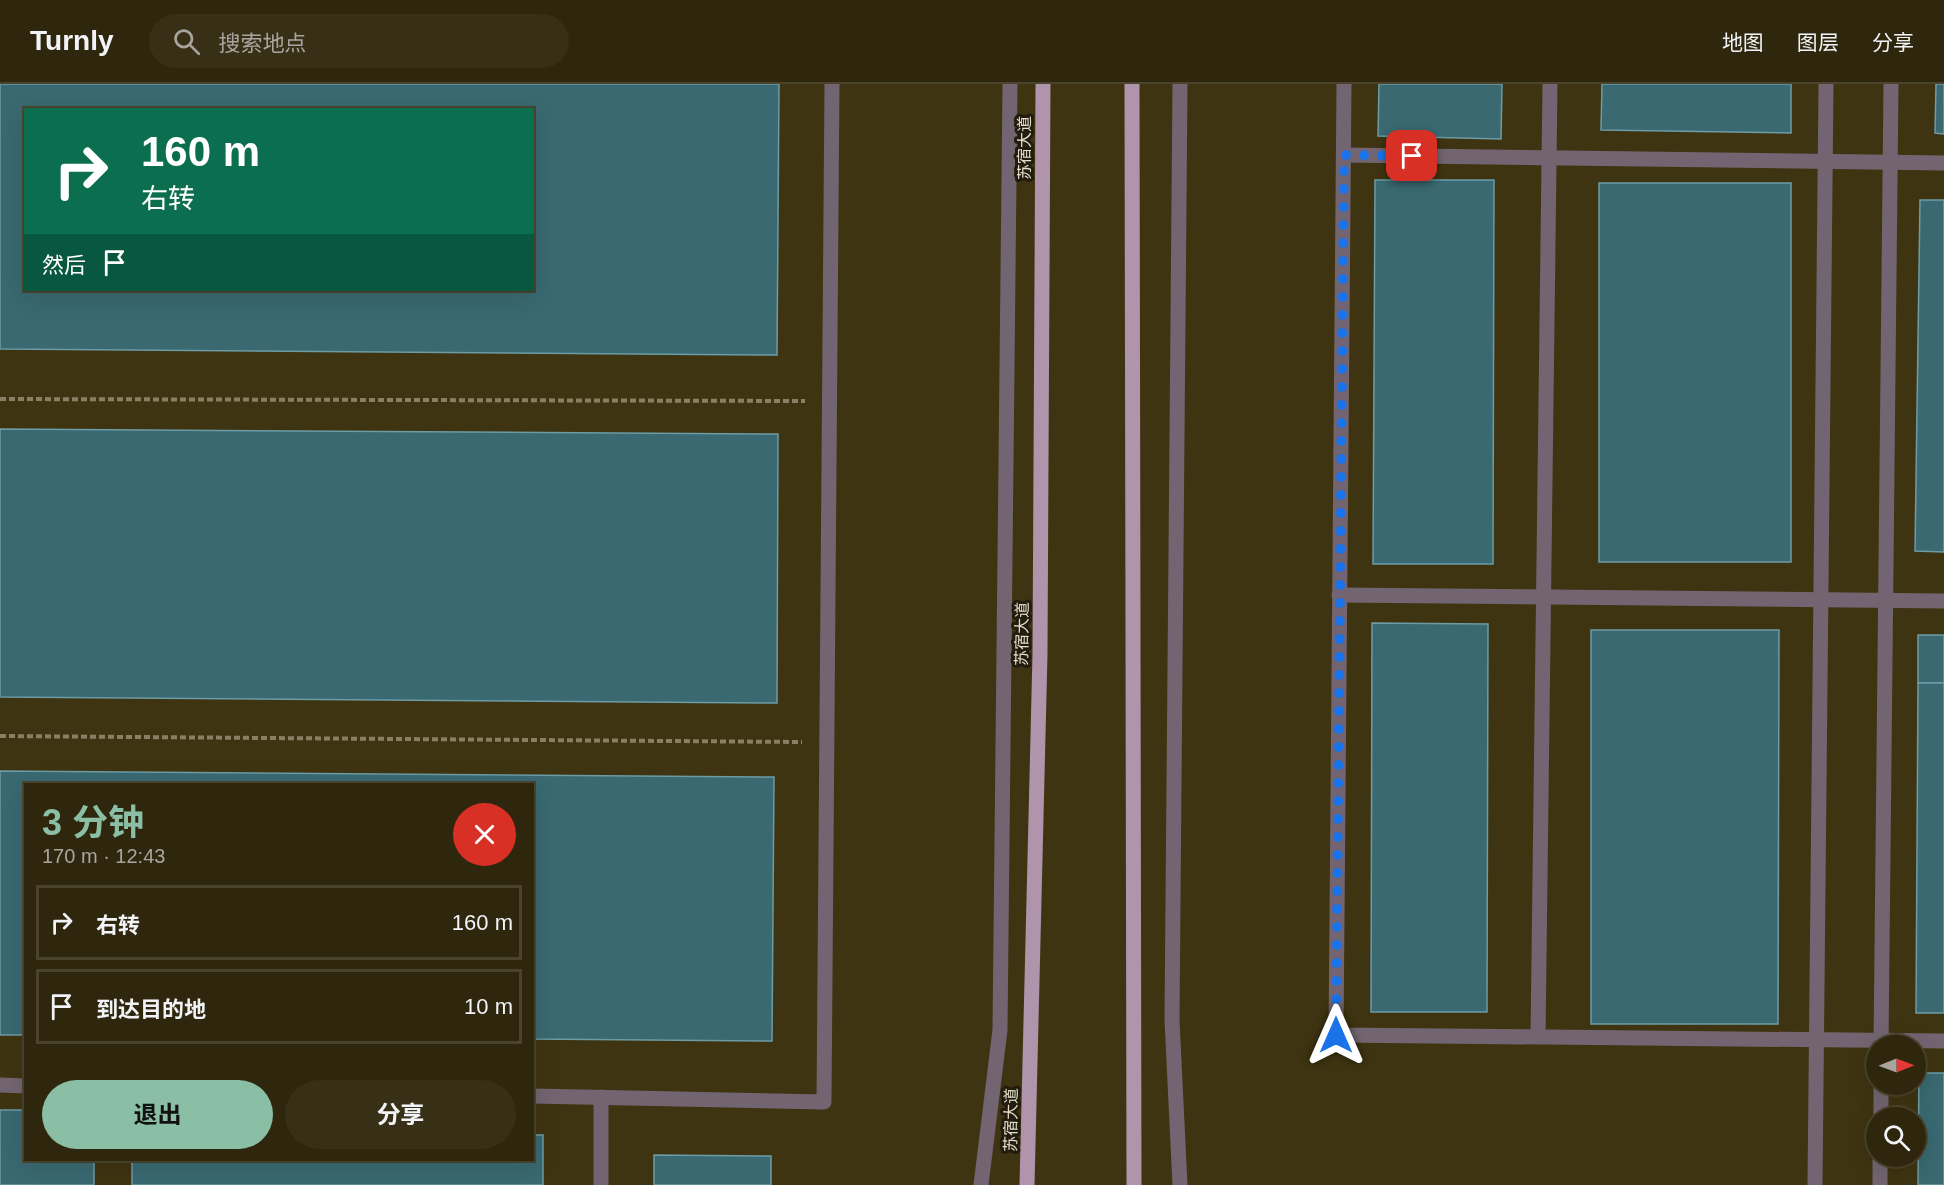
<!DOCTYPE html>
<html lang="zh">
<head>
<meta charset="utf-8">
<style>
  :root { --surface:#2f270d; --page:#372f16; --text:#f1f3f6; --muted:#a7a59d; --line:#4a442e; --accent:#8abfa5 }
  body { margin:0; font-family:Arial,"Noto Sans SC",sans-serif; background:var(--page); color:var(--text); height:100vh; display:flex; flex-direction:column; font-size:22px; white-space:nowrap }
  * { box-sizing:border-box; margin:0 }
  p { font-size:20px; color:var(--muted) }
  .icon { flex:none; width:33px; height:33px; fill:none; stroke:currentColor; stroke-width:2; stroke-linecap:round; stroke-linejoin:round }
  .map { position:relative; flex:1; overflow:hidden }
  .drawer { position:absolute; left:24px; top:699px; width:510px; height:378px; display:flex; flex-direction:column; background:var(--surface); border-radius:0px; box-shadow:0 6px 24px #0002,0 0 0 2px var(--line) }
  .drawer>* { flex:none }
  .guide { position:absolute; left:24px; top:24px; width:510px; height:183px; border-radius:0px; box-shadow:0 6px 24px #0002,0 0 0 2px var(--line); background:#0b6e4f; color:#fff; overflow:hidden }
  .needle { width:39px; rotate:89deg }
  .controls { position:absolute; left:1866px; top:951px; display:grid; gap:12px }
  .controls a { display:grid; place-items:center; width:60px; height:60px; border-radius:50%; background:var(--surface); box-shadow:0 6px 24px #0002,0 0 0 2px var(--line); font-size:30px }
  .pin { position:absolute; display:grid; place-items:center; width:51px; height:51px; color:#fff; margin:-26px; border-radius:12px; box-shadow:0 3px 9px #0006 }
  .me { position:absolute; width:66px; margin:-33px; rotate:0deg; stroke-linejoin:round; filter:drop-shadow(0 0 4px #0008) }
  .turn { display:flex; align-items:center; gap:21px; height:126px; padding:0 18px; font-size:27px }
  .turn .icon { width:78px; height:78px; stroke-width:2.5 }
  .turn b { display:block; font-size:42px; line-height:51px }
  .then { display:flex; align-items:center; height:57px; padding:0 18px; background:#0003; gap:12px; font-size:22px }
  .round { display:grid; place-items:center; flex:none; width:63px; height:63px; border-radius:32px; background:var(--page) }
  .head { display:flex; align-items:center; justify-content:space-between; height:102px; padding:0 18px }
  h1 { font-size:36px; font-weight:700; line-height:45px; color:var(--accent) }
  .action { display:flex; gap:12px; margin-top:auto; padding:12px 18px }
  .action a { flex:1; height:69px; border-radius:36px; background:var(--accent); color:#111; font-size:24px; font-weight:700; line-height:69px; text-align:center }
  .action a+a { background:var(--page); color:var(--text) }
  ul { padding:0; list-style:none }
  li { display:flex; align-items:center; gap:18px; height:75px; margin:0 12px 9px; padding:0 6px; border:3px solid var(--line); border-radius:0px }
  li div { flex:1 }
  li b { display:block; font-size:22px }
  li em { font-style:normal }
  header { display:flex; align-items:center; gap:36px; box-sizing:border-box; height:84px; padding:0 30px; background:var(--surface); border-bottom:2px solid var(--line) }
  header strong { font-size:28px }
  nav { display:flex; gap:33px; margin-inline-start:auto; font-size:21px }
  .search { width:420px; height:54px; background:var(--page); display:flex; align-items:center; gap:15px; box-sizing:border-box; padding:0 21px; border-radius:33px; color:var(--muted); font-size:22px }
  .map>svg:first-child { display:block }
  .building { fill:#3a6971; stroke:#6c9ca5; stroke-width:1.5; fill-rule:evenodd }
  .lines { fill:none; stroke-linecap:round; stroke-linejoin:round }
  .path { stroke:#898064; stroke-width:4; stroke-dasharray:6 3; stroke-linecap:butt }
  .lane { stroke:#726571; stroke-width:15 }
  .primary { stroke:#af94ab; stroke-width:15 }
  .route { stroke:#1a73e8; stroke-width:10; stroke-dasharray:0 18 }
  .labels { text-anchor:middle; dominant-baseline:central; stroke-width:6; stroke-linejoin:round; paint-order:stroke }
  .street-label { font-size:16px; fill:#e4ddca; stroke:#211c0e }
</style>
</head>
<body>
<header>
<strong>Turnly</strong>
<div class="search"><svg class="icon" aria-label="search" viewBox="0 0 24 24"><circle cx="10" cy="10" r="6"/><path d="M15 15l6 6"/></svg>搜索地点</div>
<nav><a>地图</a><a>图层</a><a>分享</a></nav>
</header>
<div class="map">
<svg width="1944" height="1101" viewBox="0 0 1944 1101">
  <rect width="100%" height="100%" fill="#3f3411"/>
  <g class="building">
    <path d="M 0,0 L 779,0 L 777,271 L 0,265 ZM 26,26 L 532,26 L 532,206 L 26,206 Z"/>
    <path d="M 1379,0 L 1502,0 L 1501,55 L 1378,52 Z"/>
    <path d="M 1602,0 L 1791,0 L 1791,49 L 1601,46 Z"/>
    <path d="M 1936,0 L 1944,0 L 1944,50 L 1935,49 Z"/>
    <path d="M 1375,96 L 1494,96 L 1493,480 L 1373,480 Z"/>
    <rect x="1599" y="99" width="192" height="379"/>
    <path d="M 1920,116 L 1944,116 L 1944,468 L 1915,467 Z"/>
    <path d="M 0,345 L 778,350 L 777,619 L 0,613 Z"/>
    <path d="M 1372,539 L 1488,540 L 1487,928 L 1371,928 Z"/>
    <path d="M 1591,546 L 1779,546 L 1778,940 L 1591,940 Z"/>
    <rect x="1918" y="551" width="26" height="48"/>
    <path d="M 1918,599 L 1944,599 L 1944,929 L 1916,929 Z"/>
    <path d="M 0,687 L 774,693 L 772,957 L 532,955 L 532,700 L 26,700 L 26,951 L 0,951 Z"/>
    <path d="M 1919,989 L 1944,989 L 1944,1101 L 1918,1101 Z"/>
    <path d="M 0,1026 L 26,1026 L 26,1076 L 94,1076 L 94,1101 L 0,1101 Z"/>
    <path d="M 532,1051 L 543,1051 L 543,1101 L 132,1101 L 132,1076 L 532,1076 Z"/>
    <path d="M 654,1071 L 771,1072 L 771,1101 L 654,1101 Z"/>
  </g>
  <g class="lines">
    <g class="path">
      <path d="M 0,315 L 805,317"/>
      <path d="M 0,652 L 802,658"/>
    </g>
    <g class="lane">
      <path d="M 1344,0 L 1336,951 L 1944,957"/>
      <path d="M 1344,71 L 1944,79"/>
      <path d="M 1339,511 L 1944,517"/>
      <path d="M 1538,953 L 1550,0"/>
      <path d="M 1881,962 L 1891,0"/>
      <path d="M 0,1001 L 26,1002"/>
      <path d="M 532,1012 L 824,1018 L 832,0"/>
      <path d="M 1881,1034 L 1881,1000"/>
      <path d="M 601,1101 L 601,1013"/>
      <path d="M 981,1101 L 1000,946 L 1010,0"/>
      <path d="M 1180,1101 L 1172,936 L 1180,0"/>
      <path d="M 1815,1101 L 1826,0"/>
      <path d="M 1880,1101 L 1880,1072"/>
    </g>
    <g class="primary">
      <path d="M 1132,0 L 1134,1101"/>
      <path d="M 1027,1101 L 1040,570 L 1043,0"/>
    </g>
  </g>
  <g class="lines">
    <path class="route" d="M 1336,951 L 1344,71 L 1412,72"/>
  </g>
  <g class="labels">
    <g class="street-label">
      <text transform="translate(1024 64) rotate(-90)">苏宿大道</text>
      <text transform="translate(1022 550) rotate(-89)">苏宿大道</text>
      <text transform="translate(1011 1036) rotate(-89)">苏宿大道</text>
    </g>
  </g>
</svg>
<div class="controls">
<a><svg class="needle" viewBox="-14 -14 28 28"><path d="M0-13l5 13h-10z" fill="#e53935"/><path d="M0 13l5-13h-10z" fill="#a7a59d"/></svg></a>
<a><svg class="icon" aria-label="search" viewBox="0 0 24 24"><circle cx="10" cy="10" r="6"/><path d="M15 15l6 6"/></svg></a>
</div>
<div class="pin" style="left:1412px;top:72px;background:#d93025"><svg class="icon" aria-label="arrive" viewBox="0 0 24 24"><path d="M6 21V4h12l-3 4 3 4H6"/></svg></div>
<svg class="me" style="left:1336px;top:951px" viewBox="-20 -20 40 40"><path d="M0-17L14 15 0 8-14 15z" fill="#1a73e8" stroke="#fff" stroke-width="4"/></svg>
<div class="guide">
<div class="turn"><svg class="icon" aria-label="right" viewBox="0 0 24 24"><path d="M7 20v-9h11M14 6l5 5-5 5"/></svg><div><b>160 m</b>右转</div></div>
<div class="then">然后<svg class="icon" aria-label="arrive" viewBox="0 0 24 24"><path d="M6 21V4h12l-3 4 3 4H6"/></svg></div>
</div>
<section class="drawer">
<div class="head"><div><h1>3 分钟</h1><p>170 m · 12:43</p></div><a class="round" style="background:#d93025;color:#fff"><svg class="icon" aria-label="close" viewBox="0 0 24 24"><path d="M6 6l12 12M18 6L6 18"/></svg></a></div>
<ul>
<li><svg class="icon" aria-label="right" viewBox="0 0 24 24"><path d="M7 20v-9h11M14 6l5 5-5 5"/></svg><div><b>右转</b></div><em>160 m</em></li>
<li><svg class="icon" aria-label="arrive" viewBox="0 0 24 24"><path d="M6 21V4h12l-3 4 3 4H6"/></svg><div><b>到达目的地</b></div><em>10 m</em></li>
</ul>
<div class="action"><a>退出</a><a>分享</a></div>
</section>
</div>
</body>
</html>
